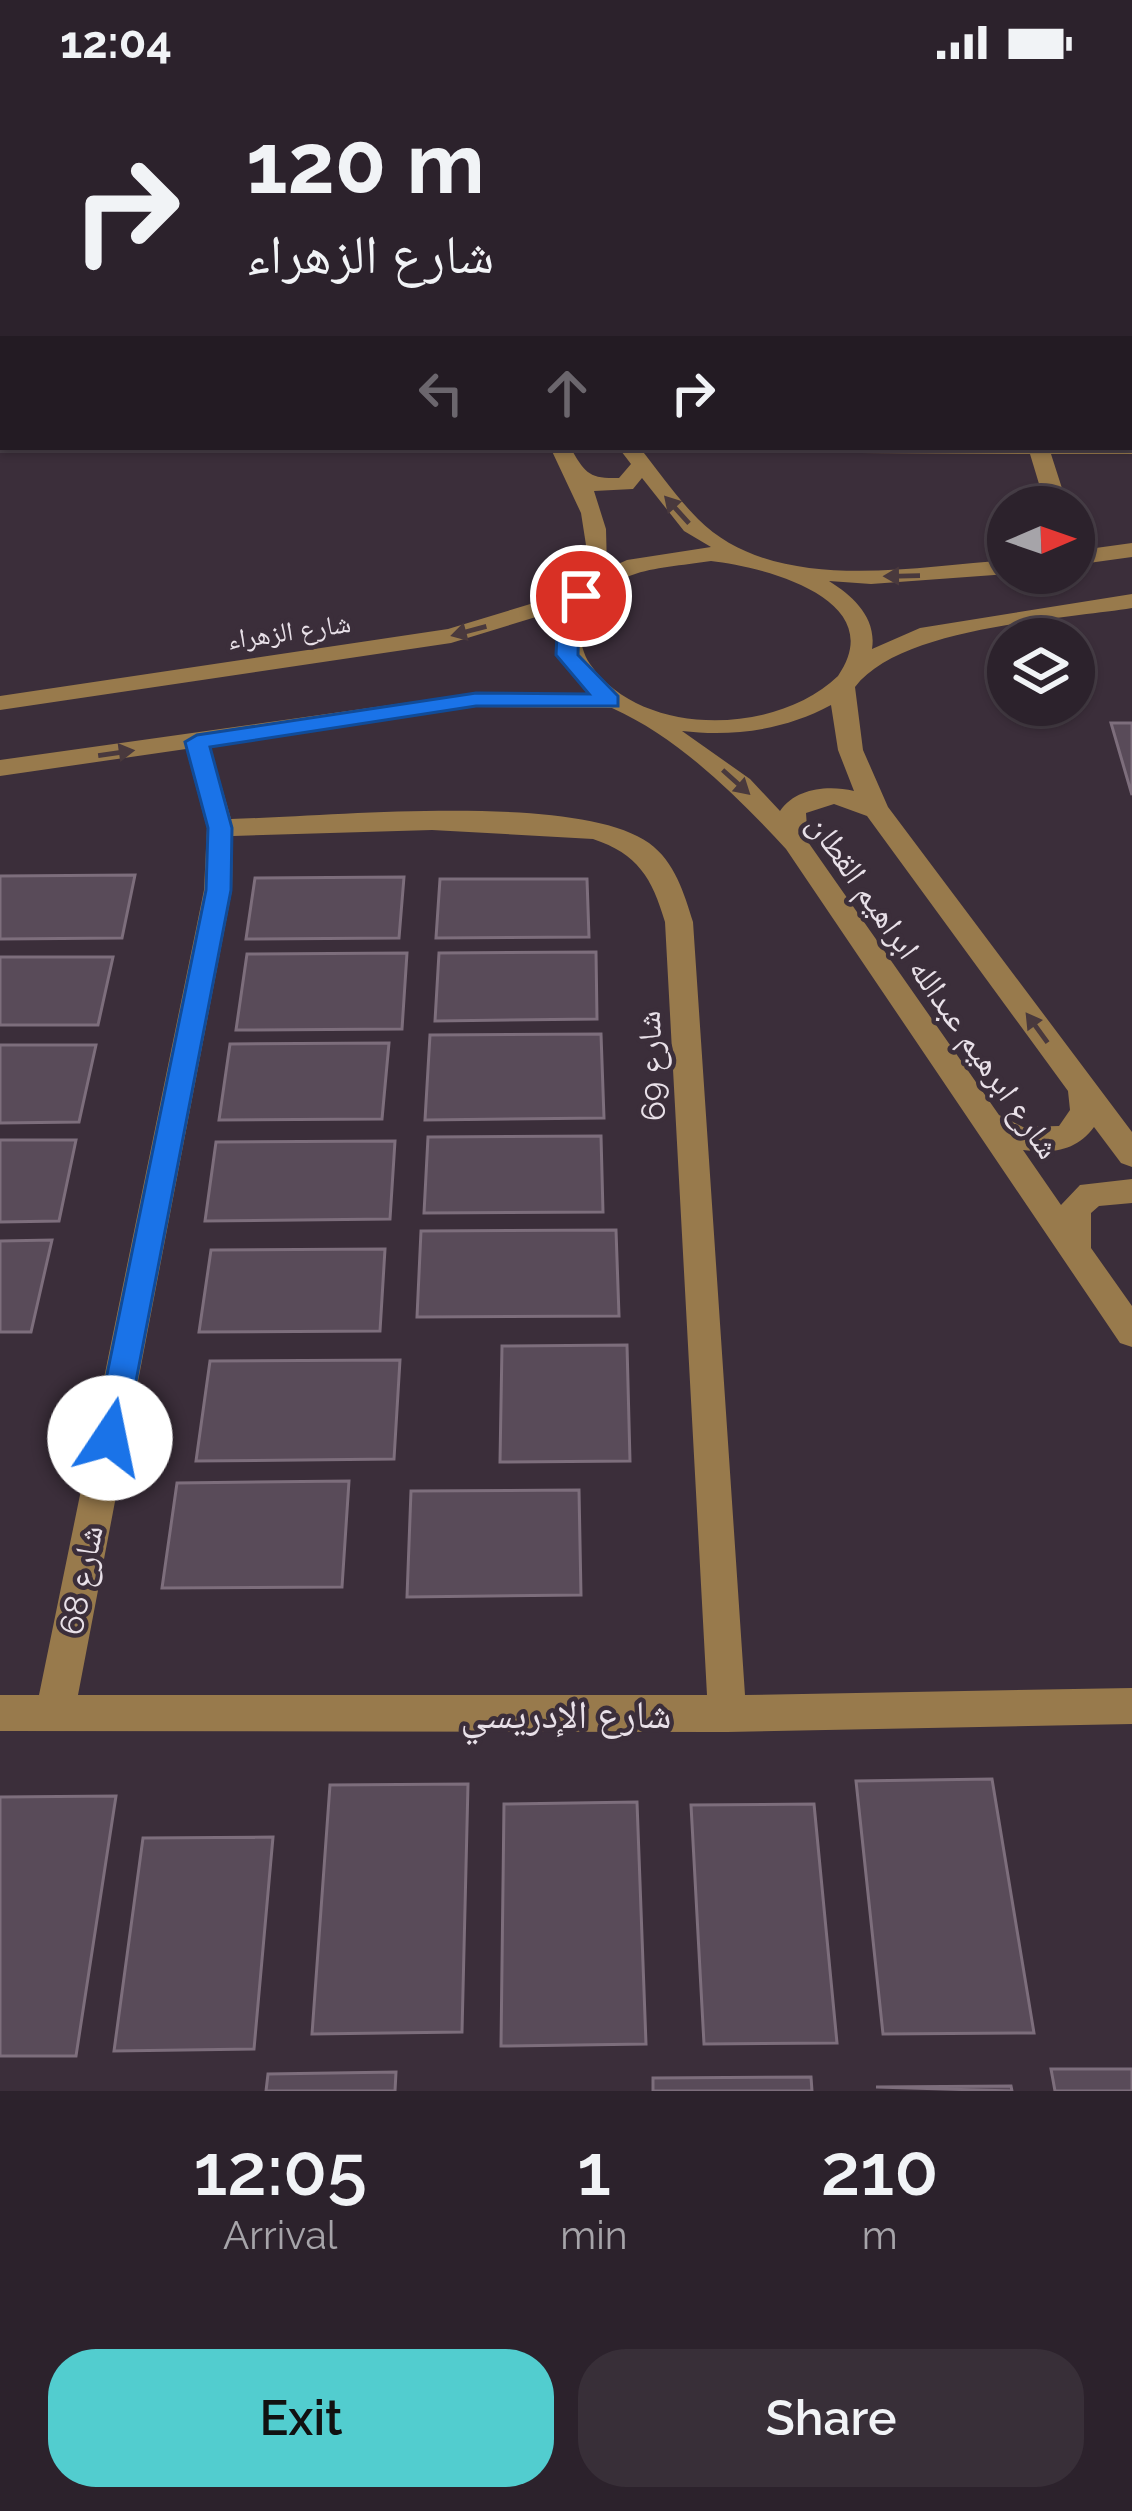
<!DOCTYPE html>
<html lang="en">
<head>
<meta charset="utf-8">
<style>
  :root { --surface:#2c222c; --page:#382f38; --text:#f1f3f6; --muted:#a6a4a9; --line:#483f48; --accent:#52cdcf }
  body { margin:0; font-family:Raleway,"Noto Naskh Arabic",sans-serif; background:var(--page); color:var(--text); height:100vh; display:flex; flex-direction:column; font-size:45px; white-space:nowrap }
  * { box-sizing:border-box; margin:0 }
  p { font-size:39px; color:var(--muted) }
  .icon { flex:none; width:66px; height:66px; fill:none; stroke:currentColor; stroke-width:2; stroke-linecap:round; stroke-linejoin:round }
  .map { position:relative; height:2007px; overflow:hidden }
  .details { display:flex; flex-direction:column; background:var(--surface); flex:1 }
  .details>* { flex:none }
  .hud { position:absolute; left:0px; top:0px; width:1134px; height:366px; box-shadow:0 3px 9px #0004,0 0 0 3px var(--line); background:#2c222c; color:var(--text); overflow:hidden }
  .needle { width:78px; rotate:88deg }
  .fabs { position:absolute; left:987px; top:402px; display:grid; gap:24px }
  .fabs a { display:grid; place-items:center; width:108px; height:108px; border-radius:50%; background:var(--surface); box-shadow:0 3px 9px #0004,0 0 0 3px var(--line); font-size:60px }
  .pin { position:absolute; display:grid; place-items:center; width:102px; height:102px; color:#fff; margin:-51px; border:6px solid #fff; border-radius:50%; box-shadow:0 3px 12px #0007 }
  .me { position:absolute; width:132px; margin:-66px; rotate:11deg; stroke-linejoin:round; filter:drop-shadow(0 0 9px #0008) }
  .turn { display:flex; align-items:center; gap:42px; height:252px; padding:0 48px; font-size:54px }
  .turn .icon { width:156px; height:156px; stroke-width:2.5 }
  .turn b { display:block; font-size:84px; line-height:102px }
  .lanes { display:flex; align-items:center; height:114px; padding:0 48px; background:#0003; justify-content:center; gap:60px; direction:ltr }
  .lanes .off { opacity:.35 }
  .eta { display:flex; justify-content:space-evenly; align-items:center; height:204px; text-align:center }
  .eta b { font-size:72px; font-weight:600; line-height:84px }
  .primary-button { display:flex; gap:24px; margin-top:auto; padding:24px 48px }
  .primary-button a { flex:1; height:138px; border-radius:48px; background:var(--accent); color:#111; font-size:48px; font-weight:600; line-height:138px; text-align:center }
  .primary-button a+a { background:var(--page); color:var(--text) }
  .status { display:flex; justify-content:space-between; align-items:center; height:84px; padding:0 60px; background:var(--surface); direction:ltr }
  .status svg { height:33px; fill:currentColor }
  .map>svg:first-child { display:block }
  .building { fill:#594b59; stroke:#7d6e7c; stroke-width:3 }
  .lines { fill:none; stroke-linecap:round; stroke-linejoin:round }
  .minor { fill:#987a4c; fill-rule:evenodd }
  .oneway { fill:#49393d }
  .route { fill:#1a73e8; stroke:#114b97; stroke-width:3 }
  .labels { text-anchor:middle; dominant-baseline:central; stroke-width:9; stroke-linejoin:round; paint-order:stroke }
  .far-street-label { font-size:27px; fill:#e8e0e8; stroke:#3b2e3a }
  .street-label { font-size:33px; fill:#e8e0e8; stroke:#3b2e3a }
  .near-street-label { font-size:39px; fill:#e8e0e8; stroke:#3b2e3a }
</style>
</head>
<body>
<div class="status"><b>12:04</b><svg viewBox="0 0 49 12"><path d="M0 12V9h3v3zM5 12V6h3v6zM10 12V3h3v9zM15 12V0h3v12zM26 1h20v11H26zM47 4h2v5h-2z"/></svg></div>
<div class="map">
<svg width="1132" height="2007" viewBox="0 0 1132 2007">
  <rect width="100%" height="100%" fill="#3b2e3a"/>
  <g class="building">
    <path d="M 1111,639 L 1132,639 L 1132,711 Z"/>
    <path d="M 135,791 L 122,854 L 0,855 L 0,792 Z"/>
    <path d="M 404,793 L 399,854 L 246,855 L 255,794 Z"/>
    <path d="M 440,795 L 587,795 L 589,853 L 436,854 Z"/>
    <path d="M 596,868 L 597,935 L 435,937 L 439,869 Z"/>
    <path d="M 407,869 L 402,945 L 236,946 L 247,870 Z"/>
    <path d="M 0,873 L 113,873 L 98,941 L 0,941 Z"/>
    <path d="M 601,950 L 604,1034 L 425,1036 L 430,951 Z"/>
    <path d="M 389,959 L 382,1035 L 219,1036 L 230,960 Z"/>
    <path d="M 0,961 L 96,961 L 79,1038 L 0,1039 Z"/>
    <path d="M 601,1052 L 603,1128 L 424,1129 L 428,1053 Z"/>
    <path d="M 0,1056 L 76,1056 L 59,1137 L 0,1138 Z"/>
    <path d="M 395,1057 L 390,1135 L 205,1137 L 216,1058 Z"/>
    <path d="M 616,1146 L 619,1232 L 417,1233 L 421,1147 Z"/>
    <path d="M 52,1156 L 31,1248 L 0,1248 L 0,1157 Z"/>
    <path d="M 385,1165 L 380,1247 L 199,1248 L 211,1166 Z"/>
    <path d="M 627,1261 L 630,1377 L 500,1378 L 502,1262 Z"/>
    <path d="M 400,1276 L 394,1375 L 196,1377 L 210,1277 Z"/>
    <path d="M 349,1397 L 342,1503 L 162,1504 L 177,1399 Z"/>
    <path d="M 579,1406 L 581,1511 L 407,1513 L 411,1407 Z"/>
    <path d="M 992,1695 L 1034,1949 L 883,1950 L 856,1697 Z"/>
    <path d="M 468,1700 L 462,1948 L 312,1950 L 330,1701 Z"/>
    <path d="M 116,1712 L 76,1972 L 0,1972 L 0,1713 Z"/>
    <path d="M 637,1718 L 646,1960 L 501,1962 L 504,1720 Z"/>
    <path d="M 814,1720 L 837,1959 L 704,1960 L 691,1721 Z"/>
    <path d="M 273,1753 L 254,1965 L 114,1967 L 143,1754 Z"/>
    <path d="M 1051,1985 L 1132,1985 L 1132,2007 L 1055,2007 Z"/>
    <path d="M 396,1988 L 395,2007 L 266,2007 L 268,1990 Z"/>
    <path d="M 811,1993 L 812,2007 L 653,2007 L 653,1994 Z"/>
    <path d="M 1011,2002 L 1012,2007 L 876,2003 Z"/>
  </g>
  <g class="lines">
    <g class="minor">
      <path d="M 38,0 L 54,0 L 55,3 L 39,3 Z"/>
      <path d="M 354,0 L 370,0 L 371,3 L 355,3 Z"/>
      <path d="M 422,0 L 438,0 L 440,3 L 424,3 Z"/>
      <path d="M 627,0 L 643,0 L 644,3 L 628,3 Z"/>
      <rect x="1131" y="53" width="1" height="10"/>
      <path d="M 3,55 L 3,65 L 0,66 L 0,56 Z"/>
      <path d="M 1132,358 L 1132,370 L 1051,370 L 1068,423 L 1046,423 L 1030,370 L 861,369 L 851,363 L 1131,363 Z"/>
      <path d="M 550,363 L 570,363 C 585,389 589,395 619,394 L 631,380 L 618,363 L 639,363 C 658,386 676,413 698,435 C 774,511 911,483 1008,476 L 1008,490 L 871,500 L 829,497 C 853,512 877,534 872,565 L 920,544 L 1132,510 L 1132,524 C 1057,536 901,543 855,603 L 863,666 L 888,723 L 1132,1048 L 1132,1083 L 1121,1079 L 1094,1043 C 1077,1067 1051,1070 1023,1066 L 1061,1121 L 1080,1101 L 1132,1095 L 1132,1119 L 1099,1122 L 1091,1129 L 1091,1164 L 1132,1222 L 1132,1263 L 1120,1259 L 786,765 C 737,712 679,654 612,624 L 475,623 L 210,662 L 231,735 C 324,733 577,707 649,759 C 675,778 684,809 693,838 L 745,1611 L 1132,1604 L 1132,1640 L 727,1648 L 0,1647 L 0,1611 L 39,1611 L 204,806 L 207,744 L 186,665 L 0,692 L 0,676 L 475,609 L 592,610 L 566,582 L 554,545 L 562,525 L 451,559 L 0,626 L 0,612 L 448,545 L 570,508 L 583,499 L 586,461 L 581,429 ZM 642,394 L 684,447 L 711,463 L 627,476 L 607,485 L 606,445 L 594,407 L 633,405 ZM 711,477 C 764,483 891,515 838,592 C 777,651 642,655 590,580 C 583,571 581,556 577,545 C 603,483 652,486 711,477 ZM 831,621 L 838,666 L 854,707 C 828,701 796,704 780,727 L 750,695 L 682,647 C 733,653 785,646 831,621 ZM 834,720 L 867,732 L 1068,1007 L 1070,1026 L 1059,1042 L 1023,1043 L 999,1031 L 808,758 L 806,729 ZM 432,746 L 593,755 C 638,770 652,794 665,838 L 707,1611 L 78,1611 L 232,806 L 233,752 Z"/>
      <path d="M 1132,459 L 1132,473 L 1074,481 L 1074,467 Z"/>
    </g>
  </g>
  <defs><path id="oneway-solid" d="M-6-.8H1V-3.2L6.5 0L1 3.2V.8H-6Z" transform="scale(3)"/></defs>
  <g class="oneway">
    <use href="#oneway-solid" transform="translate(677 426) rotate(-132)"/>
    <use href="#oneway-solid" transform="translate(902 492) rotate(179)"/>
    <use href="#oneway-solid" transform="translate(469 547) rotate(165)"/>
    <use href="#oneway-solid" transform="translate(116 669) rotate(-8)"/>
    <use href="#oneway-solid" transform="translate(736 698) rotate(42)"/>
    <use href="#oneway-solid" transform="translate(1037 944) rotate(-126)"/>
  </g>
  <path class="route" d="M 581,506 L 591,512 L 579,529 L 578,571 L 618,612 L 618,622 L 476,622 L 210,663 L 232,744 L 231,806 L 125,1354 L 121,1364 L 98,1364 L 94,1354 L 206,806 L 208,744 L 185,658 L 197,651 L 476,609 L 589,610 L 556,571 L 558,529 Z"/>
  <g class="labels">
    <g class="far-street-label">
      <text transform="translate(289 547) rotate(-8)">شارع الزهراء</text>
    </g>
    <g class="street-label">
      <text transform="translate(934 902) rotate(55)">شارع ابرهيم عبدالله ابراهيم القطان</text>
      <text transform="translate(651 982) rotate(-93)">شارع 69</text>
      <text transform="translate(81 1496) rotate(-79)">شارع 68</text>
    </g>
    <g class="near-street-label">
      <text x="566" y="1630">شارع الإدريسي</text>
    </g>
  </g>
</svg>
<div class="fabs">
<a><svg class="needle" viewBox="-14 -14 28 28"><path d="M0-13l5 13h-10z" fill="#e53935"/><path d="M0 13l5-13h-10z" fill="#a6a4a9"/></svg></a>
<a><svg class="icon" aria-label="layers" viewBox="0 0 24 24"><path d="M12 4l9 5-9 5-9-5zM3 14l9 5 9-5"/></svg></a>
</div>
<div class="pin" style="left:581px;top:512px;background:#d93025"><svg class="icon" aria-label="arrive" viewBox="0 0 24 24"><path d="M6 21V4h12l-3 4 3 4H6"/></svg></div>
<svg class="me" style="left:110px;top:1354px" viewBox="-20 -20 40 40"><circle r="19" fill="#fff"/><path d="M0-13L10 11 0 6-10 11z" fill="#1a73e8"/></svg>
<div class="hud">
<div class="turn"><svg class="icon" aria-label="right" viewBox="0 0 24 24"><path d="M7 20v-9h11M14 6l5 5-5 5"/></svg><div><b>120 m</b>شارع الزهراء</div></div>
<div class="lanes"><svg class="icon off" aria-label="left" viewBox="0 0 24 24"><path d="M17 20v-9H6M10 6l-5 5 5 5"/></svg><svg class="icon off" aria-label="ahead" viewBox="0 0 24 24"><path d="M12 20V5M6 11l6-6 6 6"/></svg><svg class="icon" aria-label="right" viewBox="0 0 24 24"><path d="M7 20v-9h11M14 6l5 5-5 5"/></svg></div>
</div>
</div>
<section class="details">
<div class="eta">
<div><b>12:05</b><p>Arrival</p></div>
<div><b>1</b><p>min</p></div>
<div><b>210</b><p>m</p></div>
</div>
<div class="primary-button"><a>Exit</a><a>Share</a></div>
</section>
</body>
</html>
